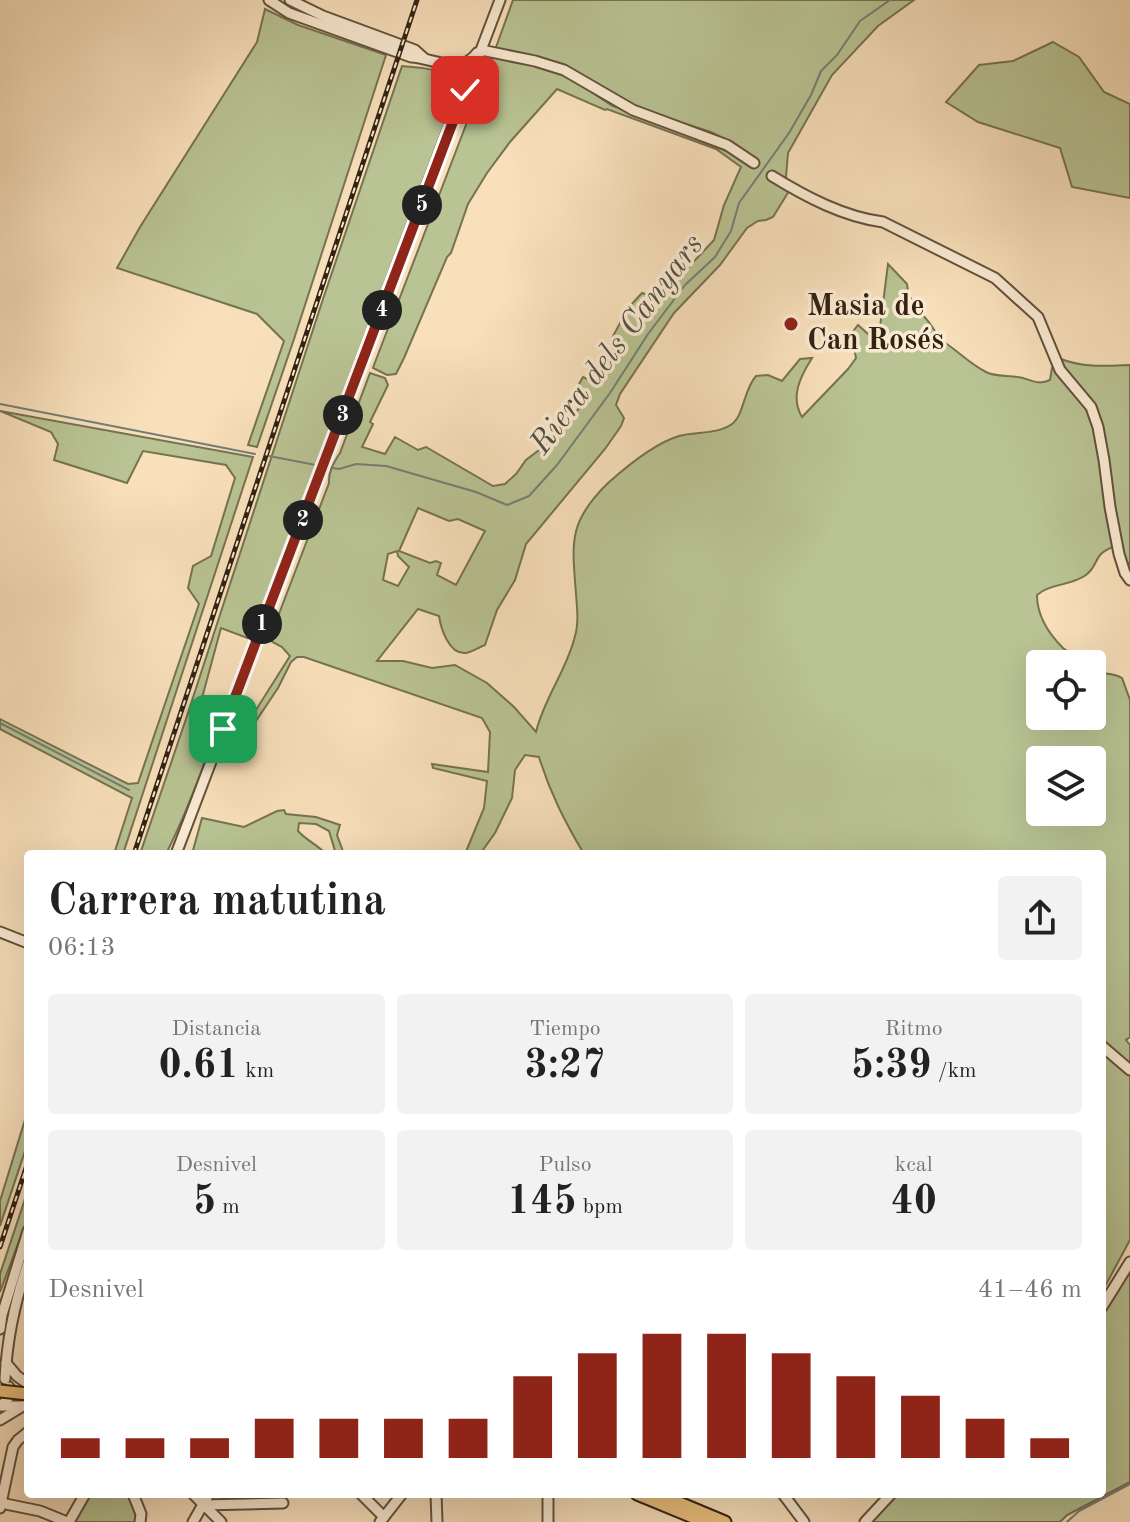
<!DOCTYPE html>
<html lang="es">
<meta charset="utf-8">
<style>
body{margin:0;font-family:"Old Standard TT",serif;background:#f2f2f2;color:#222;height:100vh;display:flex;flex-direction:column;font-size:30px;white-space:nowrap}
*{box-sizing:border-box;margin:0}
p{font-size:26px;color:#767676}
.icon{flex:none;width:44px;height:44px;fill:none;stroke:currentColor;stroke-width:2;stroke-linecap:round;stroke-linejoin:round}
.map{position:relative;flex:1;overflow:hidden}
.drawer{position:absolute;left:24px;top:850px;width:1082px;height:648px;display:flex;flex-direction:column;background:#fff;border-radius:8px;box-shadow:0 8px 32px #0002}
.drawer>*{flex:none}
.controls{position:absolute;left:1026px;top:650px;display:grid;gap:16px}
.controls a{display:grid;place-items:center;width:80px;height:80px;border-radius:8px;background:#fff;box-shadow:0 8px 32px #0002;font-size:40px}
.pin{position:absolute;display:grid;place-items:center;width:68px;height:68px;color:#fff;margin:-34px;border-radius:16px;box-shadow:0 4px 12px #0006}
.km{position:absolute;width:40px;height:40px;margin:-20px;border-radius:50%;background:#222;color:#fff;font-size:22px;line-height:40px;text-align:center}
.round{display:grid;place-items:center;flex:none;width:84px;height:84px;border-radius:8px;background:#f2f2f2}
.headline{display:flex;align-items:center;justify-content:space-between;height:136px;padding:0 24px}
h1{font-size:44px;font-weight:600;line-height:60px}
.stats{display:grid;grid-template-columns:repeat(3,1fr);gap:12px;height:136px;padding:8px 24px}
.stats div{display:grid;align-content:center;border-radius:8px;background:#f2f2f2;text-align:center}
.stats b{font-size:40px;font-weight:600}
.stats small{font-size:22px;font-weight:400}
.stats p{font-size:22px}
.chart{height:224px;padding:16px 24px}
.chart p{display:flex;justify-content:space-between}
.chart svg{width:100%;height:144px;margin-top:8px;stroke:#8f2418;stroke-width:6}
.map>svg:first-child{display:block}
.green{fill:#b9c393;stroke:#767252;stroke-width:2;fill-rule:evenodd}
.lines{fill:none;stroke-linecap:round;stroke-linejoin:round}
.stream{stroke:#747e76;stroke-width:2}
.minor-casing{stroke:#64523c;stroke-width:13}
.major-casing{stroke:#322212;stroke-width:15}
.minor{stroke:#faebd3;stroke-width:9}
.major{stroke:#ecc07e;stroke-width:11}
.rail-casing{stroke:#322212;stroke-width:5}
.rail{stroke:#faebd3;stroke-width:2;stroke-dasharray:6;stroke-linecap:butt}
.major-bridge-casing{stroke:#322212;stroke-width:15;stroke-linecap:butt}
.major-bridge{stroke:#ecc07e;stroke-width:11}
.route-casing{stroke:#fff;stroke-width:16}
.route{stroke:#8f2418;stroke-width:10}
.poi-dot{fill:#8f2418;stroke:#faebd3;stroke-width:3}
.labels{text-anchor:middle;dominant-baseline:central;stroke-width:7;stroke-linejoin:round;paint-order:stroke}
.poi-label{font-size:30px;font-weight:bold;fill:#322212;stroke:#faebd3;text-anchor:start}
.water-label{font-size:32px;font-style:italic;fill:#535044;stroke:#faebd3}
</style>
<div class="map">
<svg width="1130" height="1522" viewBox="0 0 1130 1522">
<rect width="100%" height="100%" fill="#f8e0bb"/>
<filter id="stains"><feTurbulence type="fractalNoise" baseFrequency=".0025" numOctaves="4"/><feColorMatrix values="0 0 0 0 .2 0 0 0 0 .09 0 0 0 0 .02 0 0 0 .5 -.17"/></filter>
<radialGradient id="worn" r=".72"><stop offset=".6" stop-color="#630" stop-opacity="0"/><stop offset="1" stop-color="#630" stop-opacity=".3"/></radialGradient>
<g class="green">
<path d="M513 0H914L878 26 832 75 788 153 786 177 789 191 773 217 766 220 758 221 747 228 720 265 674 313 620 394 616 405 624 418 621 426 605 449 526 544 515 580 497 610 485 645C479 647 471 653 465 653 449 654 441 629 439 616L418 609 377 661H403L432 668 455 665 487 683 514 707 536 732C544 698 567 670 575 636 579 623 577 608 576 594 572 542 568 522 608 483 626 467 655 443 679 436 695 431 717 435 732 424 744 415 744 389 756 376L768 375 782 381 800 359 812 358C800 377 790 397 802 417L848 369 856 358 851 334 858 325 878 343 888 264 907 284C909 310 930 315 938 338 955 348 968 363 986 372 996 377 1007 375 1018 377 1031 379 1037 386 1050 380L1052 368 1061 359C1084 368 1106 366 1130 365V565L1113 547C1092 555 1100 564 1086 575 1071 586 1051 583 1037 595 1037 615 1049 634 1063 648 1070 654 1077 658 1084 664H1040V716H1092V670C1102 675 1112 672 1122 678L1130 700V1037L1126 1040 1130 1045V1240L1102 1292V854H584C565 822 550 793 539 757L525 755 515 770 512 798 495 833 480 854H465L484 808 487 781 433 768 432 764 488 772 490 732 482 718 304 657H297L291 662 278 688 248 733 242 732 290 656 282 647 269 640 329 483C328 472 334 462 340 453L370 373 385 378 388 385 370 422 373 424 362 447 385 454 395 437 418 450 426 447 493 486 505 484 516 474 526 460 551 441 587 399 579 384 583 377 592 381 614 345 612 338 628 308 642 293 651 296 683 273 714 240 724 205 741 167 716 149 607 109 605 110 557 89 510 142 487 173 468 204 451 253 447 257 404 358 396 374 387 375 373 368 374 365 492 57 540 65 566 75 611 105 726 151 752 168 757 162 727 140 711 132 661 116 619 99 568 67 548 60 495 50ZM418 508 449 521 458 519 485 531 456 585 437 575 441 563 436 561 430 563 399 551ZM397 551 398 556 409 567 398 586 383 580 388 554ZM1040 760H1092V812H1040Z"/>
<polygon points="265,9 298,25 386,55 294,339 257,447 248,445 284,341 257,314 117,268 140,227 257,42"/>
<polygon points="1053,42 1079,57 1104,92 1130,104 1130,198 1072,187 1060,148 978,122 946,102 979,65 1013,61"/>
<path d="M402 66C426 69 454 66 454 98L250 639 221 628 196 720 218 725C203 769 187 812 166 854H140L186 719 323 299Z"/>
<polygon points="0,411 253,457 123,854 114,854 132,798 0,729 0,719 128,784 138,783 199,604 188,588 193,566 211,556 235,478 226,465 143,451 127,483 54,460 58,444 51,432"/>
<path d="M284 810 286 814 316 817 340 825 337 835 344 854H336L329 831 316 824 299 823 298 831C307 841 318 845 326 854H192L202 818 244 827 277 811Z"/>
<polygon points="28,1110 28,1142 0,1226 0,1201"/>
<polygon points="28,1190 28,1217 0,1292 0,1274"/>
<polygon points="1130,1264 1130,1482 1067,1515 1060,1522 872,1522 898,1494 1102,1494 1102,1316"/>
<polygon points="91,1494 129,1494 136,1509 136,1522 74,1522"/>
</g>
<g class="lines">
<g class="stream">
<polyline points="0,404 255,454"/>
<polyline points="269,456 321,466"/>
<polyline points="327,467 339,469 356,464 386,466 476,492 507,505 529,496 557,465 610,393 648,334 685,285 715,257 731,231 739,203 789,133 811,95 821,71 837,55 860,21 890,0"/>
<polyline points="0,723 129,790"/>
<polyline points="1067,1522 1079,1511 1130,1484"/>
</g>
<defs>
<g id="minor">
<path d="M269 0 289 13 411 57C434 58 460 76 477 53"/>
<polyline points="290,0 323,16 415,50 424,58"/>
<polyline points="481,50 535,61 564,70 633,110 727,145 754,163"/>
<path d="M448 66C455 74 461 81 462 94"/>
<path d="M772 176C806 197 844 217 883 222L995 278 1038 317 1060 370 1091 407 1098 427 1104 460 1110 507 1119 554 1125 573 1130 580"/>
<polyline points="176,854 500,0"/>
<polyline points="0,932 28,943"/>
<polyline points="1102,1046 1130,1070"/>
<polyline points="1102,1307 1130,1262"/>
<polyline points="0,1329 2,1315 28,1231"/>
<polyline points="6,1363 17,1376 28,1384"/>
<path d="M5 1379C7 1338 15 1301 28 1263"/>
<polyline points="2,1405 9,1397 9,1387"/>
<polyline points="0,1406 28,1406"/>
<polyline points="0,1420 23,1406"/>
<polyline points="133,1494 141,1514 140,1522"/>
<polyline points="193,1494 221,1522"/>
<polyline points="361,1494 384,1517"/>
<polyline points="436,1494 437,1522"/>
<polyline points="548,1494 548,1522"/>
<polyline points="783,1494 804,1522"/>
<polyline points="1,1503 40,1511 67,1522"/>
<polyline points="203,1505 283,1503"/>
<polyline points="0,1508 13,1447 18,1440 28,1432"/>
<polyline points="69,1522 85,1494"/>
<polyline points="193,1522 209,1494"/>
<polyline points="380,1522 402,1494"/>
<polyline points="865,1522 891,1494"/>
</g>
<g id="major">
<polyline points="637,1494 705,1522"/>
<polyline points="658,1494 725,1522"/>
</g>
</defs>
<use href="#minor" class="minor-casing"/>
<use href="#major" class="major-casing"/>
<use href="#minor" class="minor"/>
<use href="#major" class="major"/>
<defs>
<g id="rail">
<polyline points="134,854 417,0"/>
<polyline points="0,1247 28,1162"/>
</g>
</defs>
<use href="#rail" class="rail-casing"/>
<use href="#rail" class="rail"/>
<defs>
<polyline id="major-bridge" points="0,1391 28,1394"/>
</defs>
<use href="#major-bridge" class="major-bridge-casing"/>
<use href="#major-bridge" class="major-bridge"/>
</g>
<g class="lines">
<defs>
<polyline id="route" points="223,729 465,90"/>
</defs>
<use href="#route" class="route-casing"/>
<use href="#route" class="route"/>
</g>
<circle class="poi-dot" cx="791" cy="324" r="8"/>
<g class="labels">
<g class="poi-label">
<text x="807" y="307">Masia de<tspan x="807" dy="34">Can Rosés</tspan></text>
</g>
<g class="water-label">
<text transform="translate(618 345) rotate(-53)">Riera dels Canyars</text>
</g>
</g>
<rect width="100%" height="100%" filter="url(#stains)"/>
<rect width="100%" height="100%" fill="url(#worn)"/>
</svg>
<div class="controls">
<a><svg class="icon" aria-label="locate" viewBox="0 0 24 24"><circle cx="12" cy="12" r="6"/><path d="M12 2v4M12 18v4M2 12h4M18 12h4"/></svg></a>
<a><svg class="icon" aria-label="layers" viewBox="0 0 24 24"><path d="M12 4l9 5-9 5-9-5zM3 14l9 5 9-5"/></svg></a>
</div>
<div class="pin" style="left:223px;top:729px;background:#1e9e55"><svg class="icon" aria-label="arrive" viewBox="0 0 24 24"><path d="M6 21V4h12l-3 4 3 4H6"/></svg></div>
<div class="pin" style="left:465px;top:90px;background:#d93025"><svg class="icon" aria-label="check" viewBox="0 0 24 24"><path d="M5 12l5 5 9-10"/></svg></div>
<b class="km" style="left:262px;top:624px">1</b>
<b class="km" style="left:303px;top:520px">2</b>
<b class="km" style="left:343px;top:415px">3</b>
<b class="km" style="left:382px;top:310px">4</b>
<b class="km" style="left:422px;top:205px">5</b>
<section class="drawer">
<div class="headline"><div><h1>Carrera matutina</h1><p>06:13</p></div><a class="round"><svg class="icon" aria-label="share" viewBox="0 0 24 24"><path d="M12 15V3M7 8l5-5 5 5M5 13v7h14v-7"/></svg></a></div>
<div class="stats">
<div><p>Distancia</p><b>0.61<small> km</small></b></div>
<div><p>Tiempo</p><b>3:27</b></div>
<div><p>Ritmo</p><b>5:39<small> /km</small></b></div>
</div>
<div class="stats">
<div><p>Desnivel</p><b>5<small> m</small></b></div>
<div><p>Pulso</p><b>145<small> bpm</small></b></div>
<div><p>kcal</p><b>40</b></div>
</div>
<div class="chart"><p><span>Desnivel</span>41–46 m</p>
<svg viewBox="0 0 160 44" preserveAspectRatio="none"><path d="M5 44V38M15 44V38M25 44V38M35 44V32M45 44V32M55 44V32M65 44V32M75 44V19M85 44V12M95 44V6M105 44V6M115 44V12M125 44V19M135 44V25M145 44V32M155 44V38"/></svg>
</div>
</section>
</div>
